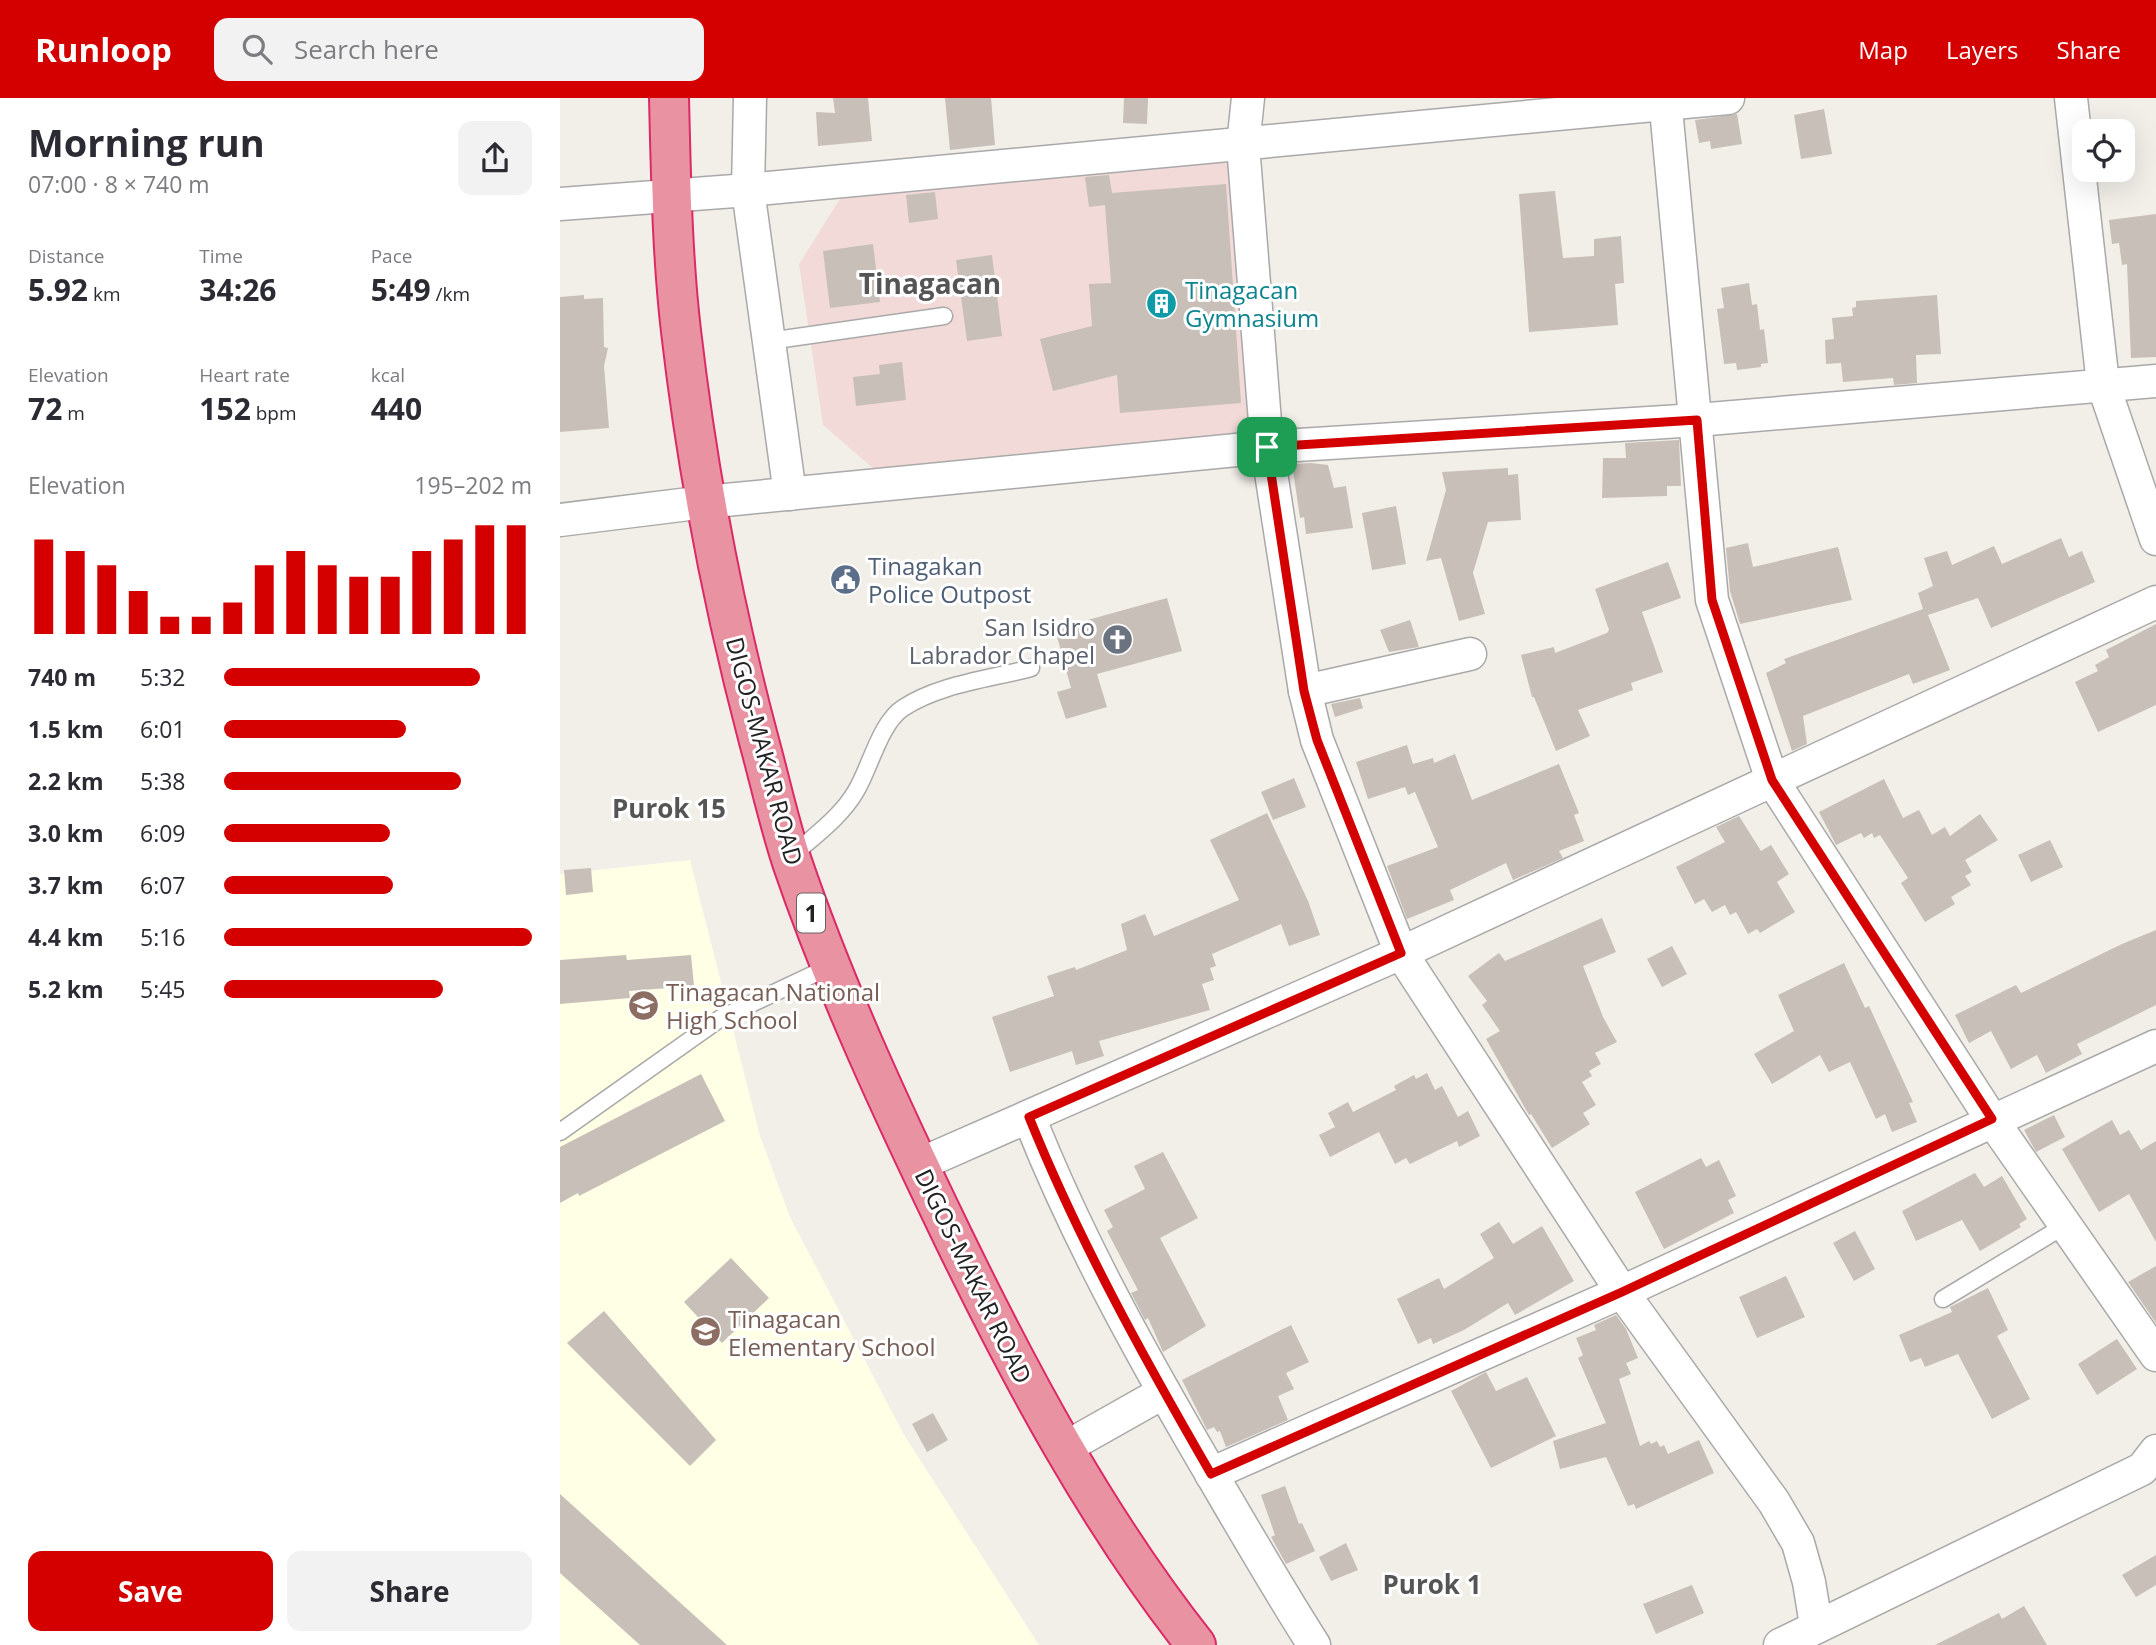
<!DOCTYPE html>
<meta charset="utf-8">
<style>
body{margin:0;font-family:"Open Sans",sans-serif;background:#f2f2f3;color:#2b2b33;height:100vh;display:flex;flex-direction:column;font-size:26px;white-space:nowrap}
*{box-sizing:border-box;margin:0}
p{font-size:23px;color:#7c7c81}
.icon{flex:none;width:38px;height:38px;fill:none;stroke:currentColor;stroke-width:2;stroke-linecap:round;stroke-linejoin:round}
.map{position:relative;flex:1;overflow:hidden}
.side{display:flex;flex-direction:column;background:#fff;width:560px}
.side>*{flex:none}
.buttons{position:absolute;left:1512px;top:21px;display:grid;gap:14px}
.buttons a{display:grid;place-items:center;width:63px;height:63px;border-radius:14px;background:#fff;box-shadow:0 7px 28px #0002;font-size:35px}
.pin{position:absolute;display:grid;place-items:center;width:60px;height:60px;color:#fff;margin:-30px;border-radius:14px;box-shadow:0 4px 10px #0006}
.round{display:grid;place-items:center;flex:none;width:74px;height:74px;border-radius:14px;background:#f2f2f3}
.head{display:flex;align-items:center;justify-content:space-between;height:119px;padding:0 28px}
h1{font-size:38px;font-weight:700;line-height:52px}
.figures{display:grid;grid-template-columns:repeat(3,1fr);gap:10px;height:119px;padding:7px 28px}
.figures div{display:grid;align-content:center}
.figures b{font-size:30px;font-weight:700}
.figures small{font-size:19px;font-weight:400}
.figures p{font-size:19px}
.chart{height:196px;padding:14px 28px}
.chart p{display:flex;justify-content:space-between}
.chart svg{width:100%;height:126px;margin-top:7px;stroke:#d40000;stroke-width:6}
.primary-button{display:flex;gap:14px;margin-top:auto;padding:14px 28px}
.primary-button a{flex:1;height:80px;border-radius:14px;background:#d40000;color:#fff;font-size:28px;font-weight:700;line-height:80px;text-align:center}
.primary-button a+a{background:#f2f2f3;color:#2b2b33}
ul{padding:0 28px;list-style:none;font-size:23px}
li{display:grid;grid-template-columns:112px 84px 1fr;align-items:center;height:52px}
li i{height:18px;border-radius:9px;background:#d40000}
header{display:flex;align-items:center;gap:42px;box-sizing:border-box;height:98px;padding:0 35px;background:#d40000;color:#fff}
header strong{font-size:33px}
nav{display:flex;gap:38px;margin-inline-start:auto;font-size:24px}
.search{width:490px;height:63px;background:#f2f2f3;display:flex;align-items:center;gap:18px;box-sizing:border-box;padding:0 24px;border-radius:14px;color:#7c7c81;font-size:26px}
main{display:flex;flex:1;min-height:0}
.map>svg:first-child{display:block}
.commercial{fill:#f2dad9}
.education{fill:#ffffe5}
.building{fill:#c7bfb8}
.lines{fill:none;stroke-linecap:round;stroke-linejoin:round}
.lane-casing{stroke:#a9a9a9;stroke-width:19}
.street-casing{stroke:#a9a9a9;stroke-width:35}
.highway-casing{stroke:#dc2a67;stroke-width:42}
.lane{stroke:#fff;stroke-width:16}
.street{stroke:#fff;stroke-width:32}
.highway{stroke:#e892a2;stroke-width:38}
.route-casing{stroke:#fff;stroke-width:14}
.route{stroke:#d40000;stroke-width:9}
.labels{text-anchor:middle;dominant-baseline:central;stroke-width:6;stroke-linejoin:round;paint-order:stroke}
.shield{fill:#fff;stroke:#646464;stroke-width:2}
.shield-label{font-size:23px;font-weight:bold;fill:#222}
.culture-label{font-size:24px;fill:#0d838f;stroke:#fff;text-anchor:start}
.service-label{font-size:24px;fill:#4e5e75;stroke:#fff;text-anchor:start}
.worship-label{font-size:24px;fill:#5b616d;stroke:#fff;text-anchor:end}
.street-label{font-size:24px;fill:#222;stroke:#fff}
.education-label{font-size:24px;fill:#785e54;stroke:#fff;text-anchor:start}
.neighbourhood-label{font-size:26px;font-weight:bold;fill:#555;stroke:#fff}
.quarter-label{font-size:28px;font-weight:bold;fill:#555;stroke:#fff}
</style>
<header>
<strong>Runloop</strong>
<div class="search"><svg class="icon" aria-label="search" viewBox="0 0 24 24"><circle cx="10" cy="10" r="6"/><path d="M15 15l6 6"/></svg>Search here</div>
<nav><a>Map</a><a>Layers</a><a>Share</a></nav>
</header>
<main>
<section class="side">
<div class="head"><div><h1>Morning run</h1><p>07:00 · 8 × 740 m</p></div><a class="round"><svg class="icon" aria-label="share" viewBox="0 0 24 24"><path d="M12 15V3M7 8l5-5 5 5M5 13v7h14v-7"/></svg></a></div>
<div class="figures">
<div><p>Distance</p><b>5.92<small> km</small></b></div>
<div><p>Time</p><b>34:26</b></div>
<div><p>Pace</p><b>5:49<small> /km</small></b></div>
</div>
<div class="figures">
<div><p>Elevation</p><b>72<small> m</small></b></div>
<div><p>Heart rate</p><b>152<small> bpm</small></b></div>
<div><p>kcal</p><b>440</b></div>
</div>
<div class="chart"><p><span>Elevation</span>195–202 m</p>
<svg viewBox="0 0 160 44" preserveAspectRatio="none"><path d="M5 44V11M15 44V15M25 44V20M35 44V29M45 44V38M55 44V38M65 44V33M75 44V20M85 44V15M95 44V20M105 44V24M115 44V24M125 44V15M135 44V11M145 44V6M155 44V6"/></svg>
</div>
<ul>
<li><b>740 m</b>5:32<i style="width:83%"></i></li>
<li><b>1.5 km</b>6:01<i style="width:59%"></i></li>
<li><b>2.2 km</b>5:38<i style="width:77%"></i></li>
<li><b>3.0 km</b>6:09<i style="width:54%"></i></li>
<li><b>3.7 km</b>6:07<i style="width:55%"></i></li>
<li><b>4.4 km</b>5:16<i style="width:100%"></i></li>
<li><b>5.2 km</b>5:45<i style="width:71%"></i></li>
</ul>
<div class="primary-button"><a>Save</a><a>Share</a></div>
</section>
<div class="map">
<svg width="1596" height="1547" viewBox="0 0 1596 1547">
<rect width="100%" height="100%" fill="#f2efe9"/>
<polygon class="commercial" points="669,62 700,336 315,372 263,327 239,166 283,96"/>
<polygon class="education" points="130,762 200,1038 230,1119 344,1337 479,1547 0,1547 0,776"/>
<g class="building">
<polygon points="273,0 308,0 312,43 258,48 256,14 275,15"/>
<polygon points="385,0 431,0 435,47 390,52"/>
<polygon points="564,0 588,0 587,26 563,25"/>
<polygon points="1264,11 1272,56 1241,61 1234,17"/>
<polygon points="1177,16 1182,46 1151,51 1150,43 1139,45 1135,22"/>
<polygon points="549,77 552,95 666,86 681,305 560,315 557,277 493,293 480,241 532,228 529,186 551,185 545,107 529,109 525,79"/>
<polygon points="995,93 1003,160 1034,158 1034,141 1061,138 1064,185 1055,186 1058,227 969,234 959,96"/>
<polygon points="375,94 378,121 349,125 346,97"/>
<polygon points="1596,116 1596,259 1571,260 1567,166 1562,167 1559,145 1552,146 1549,122"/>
<polygon points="313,146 320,204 270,210 263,153"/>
<polygon points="432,157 442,238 407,243 396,162"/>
<polygon points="1189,185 1192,207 1197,206 1200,232 1204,231 1208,265 1201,266 1201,269 1177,272 1176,265 1164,266 1157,211 1164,210 1161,190"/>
<polygon points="24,197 24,201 43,200 44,249 48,250 44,268 49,330 0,334 0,199"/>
<polygon points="1377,197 1381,256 1356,257 1357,285 1334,287 1333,280 1283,284 1281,265 1266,266 1265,242 1274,241 1272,220 1293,218 1292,210 1296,209 1296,203"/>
<polygon points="342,264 346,302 296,308 293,279 320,276 319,267"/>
<polygon points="1119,342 1121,388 1107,388 1107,398 1042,400 1043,360 1066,360 1065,345"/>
<polygon points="751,365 768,367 774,390 786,388 793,430 746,436 744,419 740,420 732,366"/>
<polygon points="948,370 948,377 958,376 961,422 928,424 913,475 925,516 899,523 881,460 866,463 886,392 882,374"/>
<polygon points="836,408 846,466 812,472 802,415"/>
<polygon points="1501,440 1509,459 1522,453 1535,484 1431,530 1418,500 1368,517 1390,572 1353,586 1349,576 1243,618 1247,646 1232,653 1206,575 1226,565 1224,561 1363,511 1358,495 1373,488 1364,460 1387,453 1392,467 1434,448 1442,466"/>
<polygon points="1188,445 1193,469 1278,449 1292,502 1180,526 1170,493 1166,450"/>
<polygon points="1108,464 1121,500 1082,514 1103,574 1071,585 1073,592 1018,612 1030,638 996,653 974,599 972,599 961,557 994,549 995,555 1047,535 1049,532 1035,491"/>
<polygon points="607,500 622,553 537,576 547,609 506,621 497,594 511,590 495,531"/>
<polygon points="850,522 859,549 829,554 820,532"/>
<polygon points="1596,526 1596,607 1538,634 1515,584 1538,573 1535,567 1549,559 1546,552"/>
<polygon points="800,600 803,610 775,619 771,606"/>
<polygon points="847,647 853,666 873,660 874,665 895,656 912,702 999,666 1019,715 1014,717 1024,743 999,753 1003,760 953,782 946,765 890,792 894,802 847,821 827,768 878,749 855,694 848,697 845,689 808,701 796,664"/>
<polygon points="734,680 746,709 713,722 701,694"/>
<polygon points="1324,681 1343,720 1359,712 1372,737 1385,729 1390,738 1420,716 1438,742 1405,762 1412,774 1405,778 1411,787 1391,799 1395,806 1365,824 1341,785 1348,780 1320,737 1314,740 1312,735 1304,740 1301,735 1276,747 1259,714"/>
<polygon points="707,715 748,803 760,837 729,848 721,826 652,856 656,868 650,870 654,882 642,886 650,912 539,943 544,958 516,967 512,953 450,974 432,919 494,898 487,878 515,869 516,872 567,852 561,826 585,816 594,838 679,802 650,742"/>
<polygon points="1179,718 1201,753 1211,747 1229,776 1217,784 1235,814 1200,835 1197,831 1188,836 1176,814 1170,817 1165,807 1152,814 1144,801 1135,806 1116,769 1165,744 1156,729"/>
<polygon points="1490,742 1503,769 1471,784 1458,757"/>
<polygon points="31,770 33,794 6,797 4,772"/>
<polygon points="1042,820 1056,854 1023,868 1043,919 1057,944 1035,955 1041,966 1029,973 1032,978 1022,984 1036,1007 1023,1015 1030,1026 992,1050 971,1016 969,1017 926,941 940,933 922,907 927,903 908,878 939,855 945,863"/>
<polygon points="1596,832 1596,907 1517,946 1522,956 1486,975 1477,957 1451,971 1431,933 1409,945 1395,917 1456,887 1461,895 1562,846"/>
<polygon points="1112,848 1127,876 1102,889 1087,861"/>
<polygon points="66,857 67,862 131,857 134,888 69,893 70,900 0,906 0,862"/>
<polygon points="1284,865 1305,910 1309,908 1353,1004 1349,1005 1357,1024 1332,1034 1325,1016 1316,1021 1290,964 1269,974 1260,957 1212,986 1194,956 1234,933 1218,897"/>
<polygon points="867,975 875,992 882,988 898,1019 908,1013 920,1038 899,1049 897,1043 850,1066 846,1060 835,1066 819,1034 770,1059 759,1037 775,1029 768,1015 788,1004 793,1014 836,992 834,988 854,977 856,981"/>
<polygon points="141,976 165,1023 19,1098 18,1095 0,1105 0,1049"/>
<polygon points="1494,1017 1505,1039 1476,1054 1464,1032"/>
<polygon points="1552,1022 1560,1037 1569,1032 1581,1052 1596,1043 1596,1144 1569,1096 1539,1114 1502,1051"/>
<polygon points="603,1054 638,1120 600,1140 646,1228 603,1254 588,1220 585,1222 571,1195 578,1192 547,1133 553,1129 544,1112 585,1091 574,1068"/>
<polygon points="1141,1060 1146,1069 1159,1062 1176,1098 1168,1102 1174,1115 1104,1151 1075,1094"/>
<polygon points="1415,1075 1424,1089 1442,1078 1467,1121 1459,1126 1461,1129 1420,1153 1402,1122 1356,1143 1342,1113"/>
<polygon points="939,1124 953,1146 982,1128 1014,1183 955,1217 948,1205 904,1232 873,1246 871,1240 858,1246 837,1201 879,1180 884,1191 934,1160 920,1136"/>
<polygon points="1295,1133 1315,1171 1294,1183 1273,1145"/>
<polygon points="171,1160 209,1200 162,1245 124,1204"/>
<polygon points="1596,1168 1596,1225 1568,1184"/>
<polygon points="1226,1178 1245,1219 1197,1240 1179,1199"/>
<polygon points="1428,1190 1448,1232 1437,1238 1470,1301 1432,1321 1398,1256 1365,1269 1361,1260 1350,1264 1339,1237 1392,1214 1390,1209"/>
<polygon points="44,1213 156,1342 130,1368 7,1245"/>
<polygon points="1056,1217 1066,1231 1078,1260 1066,1265 1071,1276 1059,1281 1080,1348 1089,1343 1091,1346 1097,1343 1100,1349 1104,1347 1108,1356 1139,1342 1154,1375 1076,1411 1074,1406 1068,1408 1046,1359 1000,1371 993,1343 1046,1325 1018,1260 1023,1257 1016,1240 1036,1232 1034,1227"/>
<polygon points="731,1227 749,1264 726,1275 734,1291 718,1298 728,1322 666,1349 660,1333 657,1334 654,1329 647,1332 622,1282"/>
<polygon points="1557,1241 1577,1271 1537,1297 1518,1266"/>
<polygon points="926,1274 936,1293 967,1279 996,1338 931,1370 891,1293"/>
<polygon points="373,1315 388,1342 367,1354 352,1326"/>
<polygon points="725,1388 739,1426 742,1425 755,1453 726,1466 711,1439 715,1437 701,1397"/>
<polygon points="0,1396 167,1547 80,1547 0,1475"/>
<polygon points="786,1445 798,1472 771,1483 759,1459"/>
<polygon points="1596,1457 1596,1487 1576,1499 1562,1477"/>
<polygon points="1132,1487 1144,1515 1096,1536 1083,1506"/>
<polygon points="1464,1508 1487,1547 1375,1547 1439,1515 1442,1521"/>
</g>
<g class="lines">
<defs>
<g id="lane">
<polyline points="209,243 384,218"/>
<path d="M232 758C254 738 281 719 296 693 310 670 320 625 343 610 379 586 430 581 471 570"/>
<polyline points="0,1034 161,920 271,868"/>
<polyline points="1383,1201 1504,1128"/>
</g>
<g id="street">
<polyline points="190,0 188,92 230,396"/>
<polyline points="688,0 683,47 707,349 745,593 757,642 841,855 1062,1194 1214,1404 1238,1445 1249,1484 1256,1527"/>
<polyline points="1105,0 1152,502 1212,682 1432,1022 1596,1257"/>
<polyline points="1511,0 1543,286 1596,441"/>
<polyline points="0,106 188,92 1168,0"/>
<polyline points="0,422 145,404 707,349 1137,322 1596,283"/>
<polyline points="745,593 910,556"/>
<path d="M469 1019C516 1138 578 1250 642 1360 679 1423 715 1486 754 1547"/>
<polyline points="358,1067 841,855 1596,504"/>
<polyline points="503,1351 604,1294"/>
<polyline points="651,1376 1062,1194 1596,948"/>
<polyline points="1220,1547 1582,1371 1596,1353"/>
</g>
<path id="highway" d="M109 0C111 78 112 156 121 233 137 371 163 508 199 643 210 683 219 725 232 764 276 893 334 1017 393 1139 462 1281 538 1423 636 1547"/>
</defs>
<use href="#lane" class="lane-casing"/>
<use href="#street" class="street-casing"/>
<use href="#highway" class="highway-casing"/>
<use href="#lane" class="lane"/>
<use href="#street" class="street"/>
<use href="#highway" class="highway"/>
</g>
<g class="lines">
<defs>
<path id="route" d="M1137 322 1152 502 1212 682 1432 1021 1062 1194 651 1376C584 1260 519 1143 469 1019L841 855 757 642 744 593 707 349Z"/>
</defs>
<use href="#route" class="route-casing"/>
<use href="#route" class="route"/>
</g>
<defs>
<symbol id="building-disc" viewBox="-11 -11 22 22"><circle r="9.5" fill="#0f9aa8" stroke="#fff"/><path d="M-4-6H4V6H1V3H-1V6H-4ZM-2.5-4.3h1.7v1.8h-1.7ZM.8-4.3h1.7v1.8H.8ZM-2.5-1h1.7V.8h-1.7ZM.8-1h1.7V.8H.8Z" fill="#fff"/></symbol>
<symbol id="civic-disc" viewBox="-11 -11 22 22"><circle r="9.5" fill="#5c6f8a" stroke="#fff"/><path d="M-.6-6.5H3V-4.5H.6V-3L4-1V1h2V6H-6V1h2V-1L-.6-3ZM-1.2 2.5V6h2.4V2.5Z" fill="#fff"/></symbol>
<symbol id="church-disc" viewBox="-11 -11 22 22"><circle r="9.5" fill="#6b7280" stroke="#fff"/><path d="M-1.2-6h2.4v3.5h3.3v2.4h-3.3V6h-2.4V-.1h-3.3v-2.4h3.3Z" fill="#fff"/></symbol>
<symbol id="school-disc" viewBox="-11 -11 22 22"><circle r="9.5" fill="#8d6e63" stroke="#fff"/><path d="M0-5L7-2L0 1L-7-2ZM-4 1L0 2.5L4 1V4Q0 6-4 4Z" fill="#fff"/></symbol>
</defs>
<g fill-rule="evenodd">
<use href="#building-disc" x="584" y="188" width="35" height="35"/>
<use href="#civic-disc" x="268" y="464" width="35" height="35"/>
<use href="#church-disc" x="540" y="524" width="35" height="35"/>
<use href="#school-disc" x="66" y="890" width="35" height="35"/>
<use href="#school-disc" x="128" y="1216" width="35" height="35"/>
</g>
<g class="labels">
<rect class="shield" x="237" y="795.5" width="28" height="39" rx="5"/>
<g class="shield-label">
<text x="251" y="815">1</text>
</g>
<g class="culture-label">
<text x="625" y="191">Tinagacan<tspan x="625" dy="28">Gymnasium</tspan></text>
</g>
<g class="service-label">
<text x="308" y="467">Tinagakan<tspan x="308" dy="28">Police Outpost</tspan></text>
</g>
<g class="worship-label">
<text x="535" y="528">San Isidro<tspan x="535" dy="28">Labrador Chapel</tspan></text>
</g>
<g class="street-label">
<text transform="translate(205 653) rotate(75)">DIGOS-MAKAR ROAD</text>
<text transform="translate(414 1178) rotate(64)">DIGOS-MAKAR ROAD</text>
</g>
<g class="education-label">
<text x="106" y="893">Tinagacan National<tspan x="106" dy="28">High School</tspan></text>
<text x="168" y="1220">Tinagacan<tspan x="168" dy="28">Elementary School</tspan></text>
</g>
<g class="neighbourhood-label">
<text x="109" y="710">Purok 15</text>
<text x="872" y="1486">Purok 1</text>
</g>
<g class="quarter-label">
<text x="370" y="185">Tinagacan</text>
</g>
</g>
</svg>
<div class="buttons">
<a><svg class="icon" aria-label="locate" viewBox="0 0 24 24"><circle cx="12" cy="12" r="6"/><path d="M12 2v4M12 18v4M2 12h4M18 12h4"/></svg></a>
</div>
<div class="pin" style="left:707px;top:349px;background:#1e9e55"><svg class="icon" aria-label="arrive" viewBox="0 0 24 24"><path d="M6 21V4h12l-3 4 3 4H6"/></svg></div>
</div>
</main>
